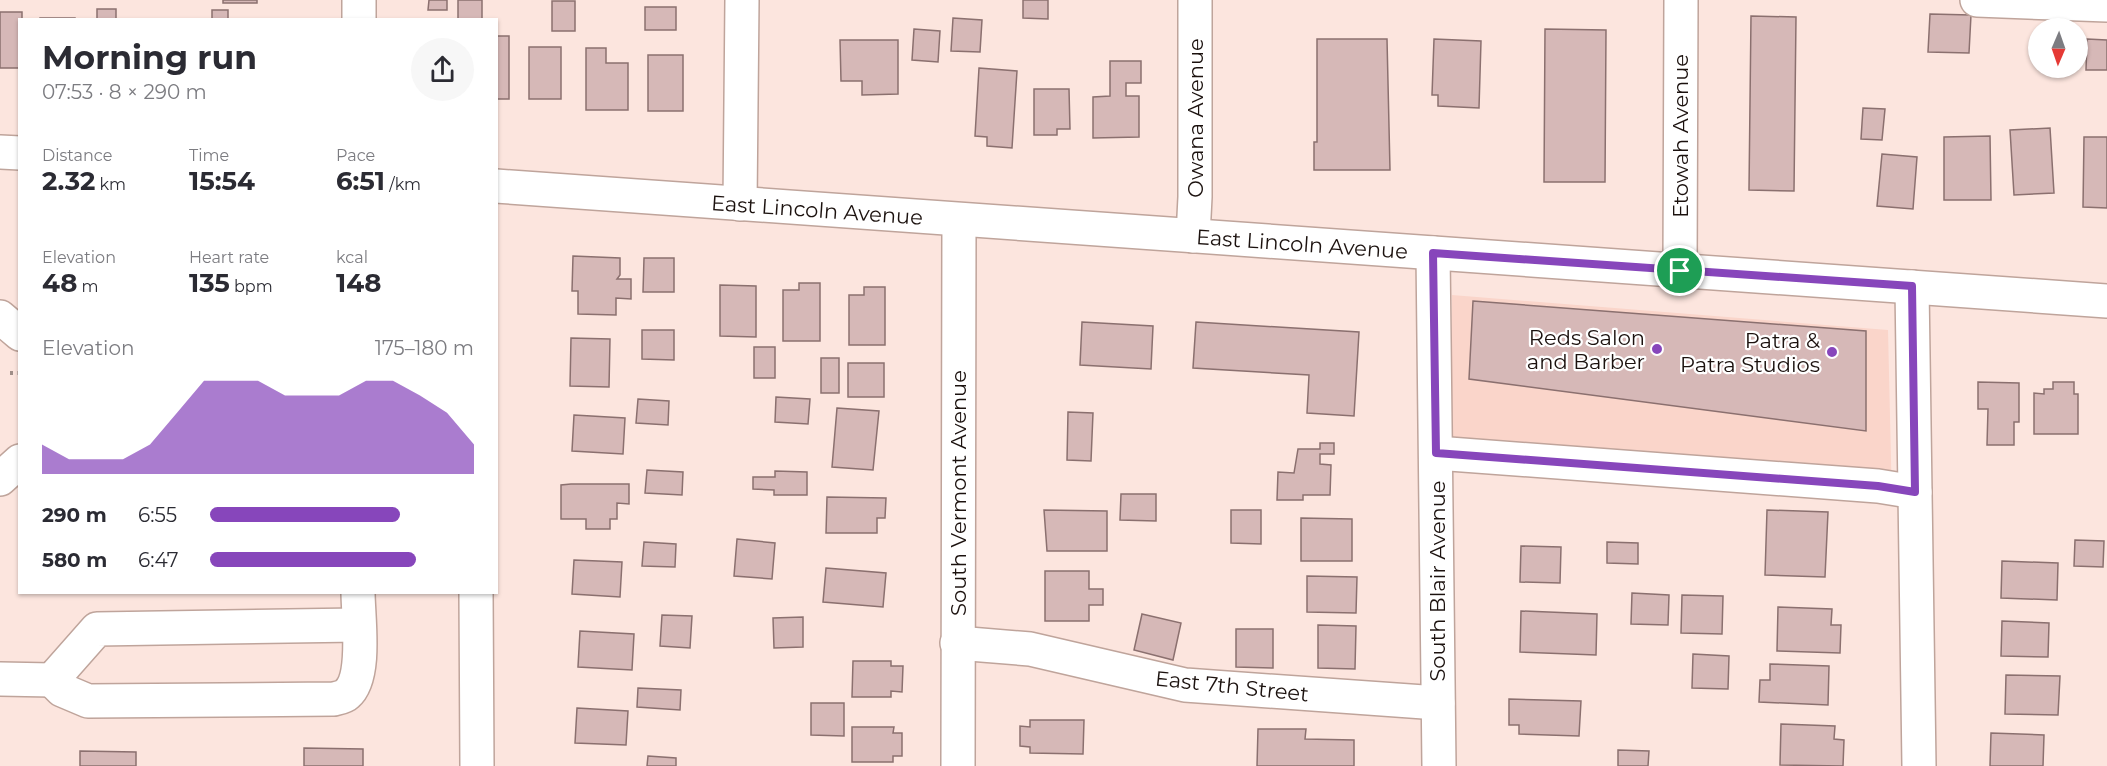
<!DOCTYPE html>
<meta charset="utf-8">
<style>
body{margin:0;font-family:Montserrat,sans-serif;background:#f7f7f7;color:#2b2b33;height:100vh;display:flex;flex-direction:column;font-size:22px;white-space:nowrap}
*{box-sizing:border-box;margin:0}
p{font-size:20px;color:#7c7c81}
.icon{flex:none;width:33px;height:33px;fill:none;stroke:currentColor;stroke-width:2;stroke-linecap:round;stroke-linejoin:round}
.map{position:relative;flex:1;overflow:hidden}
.panel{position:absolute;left:18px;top:18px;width:480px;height:576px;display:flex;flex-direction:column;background:#fff;border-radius:0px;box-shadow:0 2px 4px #0004}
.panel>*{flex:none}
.needle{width:39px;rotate:182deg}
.tools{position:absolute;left:2028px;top:18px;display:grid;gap:12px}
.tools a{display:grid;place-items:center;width:60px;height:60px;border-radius:50%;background:#fff;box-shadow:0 2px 4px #0004;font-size:30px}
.pin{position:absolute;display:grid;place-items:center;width:51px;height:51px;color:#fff;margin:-26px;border:3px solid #fff;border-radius:50%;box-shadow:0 2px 6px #0007}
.round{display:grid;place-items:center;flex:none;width:63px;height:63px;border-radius:32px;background:#f7f7f7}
.headline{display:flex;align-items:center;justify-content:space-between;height:102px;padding:0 24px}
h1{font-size:33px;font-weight:700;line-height:45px}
.figures{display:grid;grid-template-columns:repeat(3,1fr);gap:9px;height:102px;padding:6px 24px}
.figures div{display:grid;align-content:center}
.figures b{font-size:26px;font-weight:700}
.figures small{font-size:16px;font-weight:400}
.figures p{font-size:16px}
.chart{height:168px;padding:12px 24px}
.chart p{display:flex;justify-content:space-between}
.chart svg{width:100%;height:108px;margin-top:6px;fill:#8746bb;opacity:.7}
ul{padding:0 24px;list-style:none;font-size:20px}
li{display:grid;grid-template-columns:96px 72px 1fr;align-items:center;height:45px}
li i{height:15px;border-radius:8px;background:#8746bb}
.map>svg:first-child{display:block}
.built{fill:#fad5ca}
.building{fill:#d6b8b7;stroke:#8b706f;stroke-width:1.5}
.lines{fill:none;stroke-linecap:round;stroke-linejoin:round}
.minor-casing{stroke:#bfa49b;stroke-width:36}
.path{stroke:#9f8e88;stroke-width:4;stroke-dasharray:3 4.5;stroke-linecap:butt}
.minor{stroke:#fff;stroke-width:33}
.route-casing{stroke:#fff;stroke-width:12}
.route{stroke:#8746bb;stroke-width:8}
.poi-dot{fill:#8746bb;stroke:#fff;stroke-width:2}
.labels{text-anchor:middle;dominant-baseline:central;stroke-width:4.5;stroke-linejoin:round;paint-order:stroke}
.street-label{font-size:21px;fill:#1b110e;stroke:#fff}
.poi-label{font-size:21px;fill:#1b110e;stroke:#fff;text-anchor:end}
</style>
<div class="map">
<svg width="2107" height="766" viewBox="0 0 2107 766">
<rect width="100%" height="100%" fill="#fce5de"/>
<polygon class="built" points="1452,295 1888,330 1892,503 1452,471"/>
<g class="building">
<rect x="223" y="0" width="34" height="3"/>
<polygon points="429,0 447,0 447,10 428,10"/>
<rect x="458" y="0" width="24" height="20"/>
<polygon points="1023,0 1048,0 1048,19 1023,18"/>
<rect x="552" y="1" width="23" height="30"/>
<rect x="645" y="7" width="31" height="23"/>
<rect x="97" y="9" width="19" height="11"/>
<rect x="212" y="10" width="16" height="10"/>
<polygon points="0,12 22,12 22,20 20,20 20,68 0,68"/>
<polygon points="1930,14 1971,15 1969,53 1928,52"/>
<polygon points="1751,16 1796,17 1794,191 1749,190"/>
<rect x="40" y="18" width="35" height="2"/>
<polygon points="953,18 982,20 980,52 951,51"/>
<polygon points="914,29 940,31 938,62 912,60"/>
<polygon points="1545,29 1606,30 1605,182 1544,182"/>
<rect x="496" y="36" width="13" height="63"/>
<polygon points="1317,39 1387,39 1390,170 1314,170 1314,142 1317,142"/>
<polygon points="1434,39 1481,41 1479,108 1438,106 1438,95 1432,95"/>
<polygon points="2087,39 2107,40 2107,70 2086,70"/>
<polygon points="840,40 898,40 898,94 862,95 862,81 841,81"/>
<rect x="529" y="47" width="32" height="52"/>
<polygon points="586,48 606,48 606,63 628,63 628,110 586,110"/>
<rect x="648" y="55" width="35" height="56"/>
<polygon points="1110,61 1141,61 1141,83 1126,83 1126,96 1139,96 1139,137 1093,138 1093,97 1110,96"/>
<polygon points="979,68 1017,71 1012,148 987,146 987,137 975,136"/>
<polygon points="1034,89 1069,89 1070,129 1057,129 1057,135 1034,135"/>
<polygon points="1863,108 1885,109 1882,140 1861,139"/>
<polygon points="2050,128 2054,193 2014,195 2010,130"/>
<polygon points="1990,136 1991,200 1944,200 1944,137"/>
<polygon points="2084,137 2107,137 2107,208 2083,207"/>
<polygon points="1882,154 1917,157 1913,209 1877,206"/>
<polygon points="573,256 620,258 620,275 617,279 631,279 631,299 616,298 616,315 578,314 578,291 572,291"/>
<polygon points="644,258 674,258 674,292 643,292"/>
<polygon points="799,283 820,283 820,341 783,341 783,290 799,290"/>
<polygon points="720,285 756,286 756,337 720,336"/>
<polygon points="864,287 885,287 885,345 849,345 849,295 864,295"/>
<polygon points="1473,301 1866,331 1866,431 1469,379"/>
<polygon points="1082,322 1153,326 1151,369 1080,365"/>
<polygon points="1196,322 1359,332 1354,416 1307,413 1309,375 1193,368"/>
<polygon points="642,330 674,330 674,360 642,359"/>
<polygon points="571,338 610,339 609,387 570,386"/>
<rect x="754" y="347" width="21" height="31"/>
<rect x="821" y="358" width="18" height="35"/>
<rect x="848" y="363" width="36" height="34"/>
<polygon points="1978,382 2019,383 2019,422 2014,422 2014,445 1987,445 1988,409 1978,409"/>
<polygon points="2053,382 2074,382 2074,394 2078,394 2078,434 2034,434 2034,393 2044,394 2044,389 2053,389"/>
<polygon points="776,397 810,399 808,424 775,422"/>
<polygon points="638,399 669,401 668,425 636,423"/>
<polygon points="837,408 879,411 873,470 832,467"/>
<polygon points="1068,412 1093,413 1091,461 1067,460"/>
<polygon points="574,415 625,418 623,454 572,451"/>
<polygon points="1320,443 1334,443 1334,454 1320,454 1320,464 1331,465 1330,495 1303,495 1303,500 1277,500 1278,472 1294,473 1298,449 1320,449"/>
<polygon points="647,470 683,472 682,495 645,493"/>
<polygon points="775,471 807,472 807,495 774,495 774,490 753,489 753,477 775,477"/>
<polygon points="571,484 629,484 629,504 617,503 617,519 610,519 610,529 586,529 586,519 561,519 561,485"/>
<polygon points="1121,494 1156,494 1156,521 1120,520"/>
<polygon points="827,497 886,498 885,518 877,518 877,533 826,533"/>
<polygon points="1044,510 1107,511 1107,551 1047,551"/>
<polygon points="1231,510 1261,510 1261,544 1231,543"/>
<polygon points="1767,510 1828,512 1825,577 1765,575"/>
<polygon points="1301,518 1352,519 1352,561 1301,561"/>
<polygon points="737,539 775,543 772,579 734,576"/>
<polygon points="2075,540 2104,541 2103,567 2074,566"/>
<polygon points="644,542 676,544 675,567 642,566"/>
<polygon points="1607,542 1638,543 1638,564 1607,563"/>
<polygon points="1521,546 1561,547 1560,583 1520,582"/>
<polygon points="574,560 622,562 620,597 572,594"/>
<polygon points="2002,561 2058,563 2057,600 2001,598"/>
<polygon points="826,568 886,573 883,607 823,602"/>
<polygon points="1045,571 1089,571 1089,589 1103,589 1103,605 1089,605 1089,621 1045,621"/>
<polygon points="1307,576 1357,577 1356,613 1307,612"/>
<polygon points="1632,593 1669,595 1668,625 1631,624"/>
<polygon points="1682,595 1723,596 1722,634 1681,633"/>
<polygon points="1778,607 1832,609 1831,625 1841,625 1840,653 1777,651"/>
<polygon points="1521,611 1597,614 1596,655 1520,652"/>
<polygon points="1142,614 1181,623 1173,660 1134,650"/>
<polygon points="662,615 692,616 690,648 660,646"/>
<polygon points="803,617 803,647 774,648 773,618"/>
<polygon points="2002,621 2049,623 2048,657 2001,656"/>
<polygon points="1318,625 1356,626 1355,669 1318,668"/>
<polygon points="1236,629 1273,629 1273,668 1236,667"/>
<polygon points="580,631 634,634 632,670 578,667"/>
<polygon points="1693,654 1729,656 1728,689 1692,688"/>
<polygon points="853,661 891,661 891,666 903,666 902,692 891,691 891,697 852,697"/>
<polygon points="1770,664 1829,666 1828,705 1759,702 1760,680 1770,680"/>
<polygon points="2006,675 2060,676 2058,715 2005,714"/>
<polygon points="638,688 681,690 680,710 637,707"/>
<polygon points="1509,699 1581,701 1579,736 1519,734 1519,725 1509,725"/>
<polygon points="811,703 844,703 844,736 811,735"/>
<polygon points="577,708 628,711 626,745 575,743"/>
<polygon points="1030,720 1084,720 1083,754 1030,753 1030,747 1020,746 1020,726 1030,727"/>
<polygon points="1781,724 1835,726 1834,739 1844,740 1843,766 1780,765"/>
<polygon points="852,727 894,727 893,733 902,733 902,756 893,756 893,762 852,762"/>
<polygon points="1258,729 1306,729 1305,739 1354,740 1354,766 1257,766"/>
<polygon points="1991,733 2044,735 2043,766 1990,766"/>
<polygon points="304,748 363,749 363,766 304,766"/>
<polygon points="1618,750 1649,751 1648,766 1618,766"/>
<polygon points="80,751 136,752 136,766 80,766"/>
<polygon points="648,756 676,758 676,766 647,766"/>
</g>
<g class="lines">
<defs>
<g id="minor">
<polyline points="1977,0 2107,5"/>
<polyline points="359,20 359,0"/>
<polyline points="0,152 20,153"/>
<polyline points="496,186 2107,301"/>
<polyline points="740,204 742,0"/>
<polyline points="1193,236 1195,197 1195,0"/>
<polyline points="1433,253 1439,766"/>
<polyline points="1680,271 1681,0"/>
<polyline points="1912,287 1919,766"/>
<polyline points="0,317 20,334"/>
<polyline points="1436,453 1878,486 1915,492"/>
<polyline points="0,479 20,461"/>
<polyline points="476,592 477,766"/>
<polyline points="957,643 1030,649 1185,685 1438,703"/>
<polyline points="0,679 52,680 97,629 358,625"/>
<path d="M52 680 62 690 88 701 334 699C338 698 344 697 347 694 367 677 358 617 358 592"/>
<polyline points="958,766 959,220"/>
</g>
</defs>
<use href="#minor" class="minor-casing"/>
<polyline class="path" points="10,373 20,373"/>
<use href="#minor" class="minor"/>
</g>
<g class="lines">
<defs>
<polygon id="route" points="1433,253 1912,286 1915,492 1878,486 1436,453"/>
</defs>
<use href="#route" class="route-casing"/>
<use href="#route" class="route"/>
</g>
<g class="poi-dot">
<circle cx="1657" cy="349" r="6"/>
<circle cx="1832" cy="352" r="6"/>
</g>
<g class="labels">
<g class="street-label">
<text transform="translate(1195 118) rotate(-90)">Owana Avenue</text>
<text transform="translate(1680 136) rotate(-90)">Etowah Avenue</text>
<text transform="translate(817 210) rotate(4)">East Lincoln Avenue</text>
<text transform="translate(1302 244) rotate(4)">East Lincoln Avenue</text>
<text transform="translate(958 493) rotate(-90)">South Vermont Avenue</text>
<text transform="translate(1437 581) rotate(-90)">South Blair Avenue</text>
<text transform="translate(1232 686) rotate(6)">East 7th Street</text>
</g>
<g class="poi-label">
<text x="1645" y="337">Reds Salon<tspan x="1645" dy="24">and Barber</tspan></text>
<text x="1820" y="340">Patra &amp;<tspan x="1820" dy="24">Patra Studios</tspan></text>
</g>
</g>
</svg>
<div class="tools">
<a><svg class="needle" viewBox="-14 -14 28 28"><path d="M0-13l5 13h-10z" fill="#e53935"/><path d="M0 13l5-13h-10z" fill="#7c7c81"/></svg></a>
</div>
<div class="pin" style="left:1680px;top:271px;background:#1e9e55"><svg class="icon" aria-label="arrive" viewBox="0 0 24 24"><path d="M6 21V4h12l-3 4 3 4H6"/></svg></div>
<section class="panel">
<div class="headline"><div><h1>Morning run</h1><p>07:53 · 8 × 290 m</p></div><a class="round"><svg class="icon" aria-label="share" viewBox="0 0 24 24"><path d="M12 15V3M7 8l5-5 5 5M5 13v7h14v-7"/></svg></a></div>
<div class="figures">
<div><p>Distance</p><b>2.32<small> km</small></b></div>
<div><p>Time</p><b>15:54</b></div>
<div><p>Pace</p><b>6:51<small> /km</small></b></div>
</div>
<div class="figures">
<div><p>Elevation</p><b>48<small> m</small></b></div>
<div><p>Heart rate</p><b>135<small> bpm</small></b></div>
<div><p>kcal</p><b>148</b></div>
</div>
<div class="chart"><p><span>Elevation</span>175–180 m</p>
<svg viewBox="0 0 160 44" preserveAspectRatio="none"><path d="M0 44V32L10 38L20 38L30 38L40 32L50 19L60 6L70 6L80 6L90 12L100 12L110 12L120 6L130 6L140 12L150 19L160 32V44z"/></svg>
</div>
<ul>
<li><b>290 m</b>6:55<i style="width:72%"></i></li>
<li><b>580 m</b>6:47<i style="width:78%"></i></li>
</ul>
</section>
</div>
